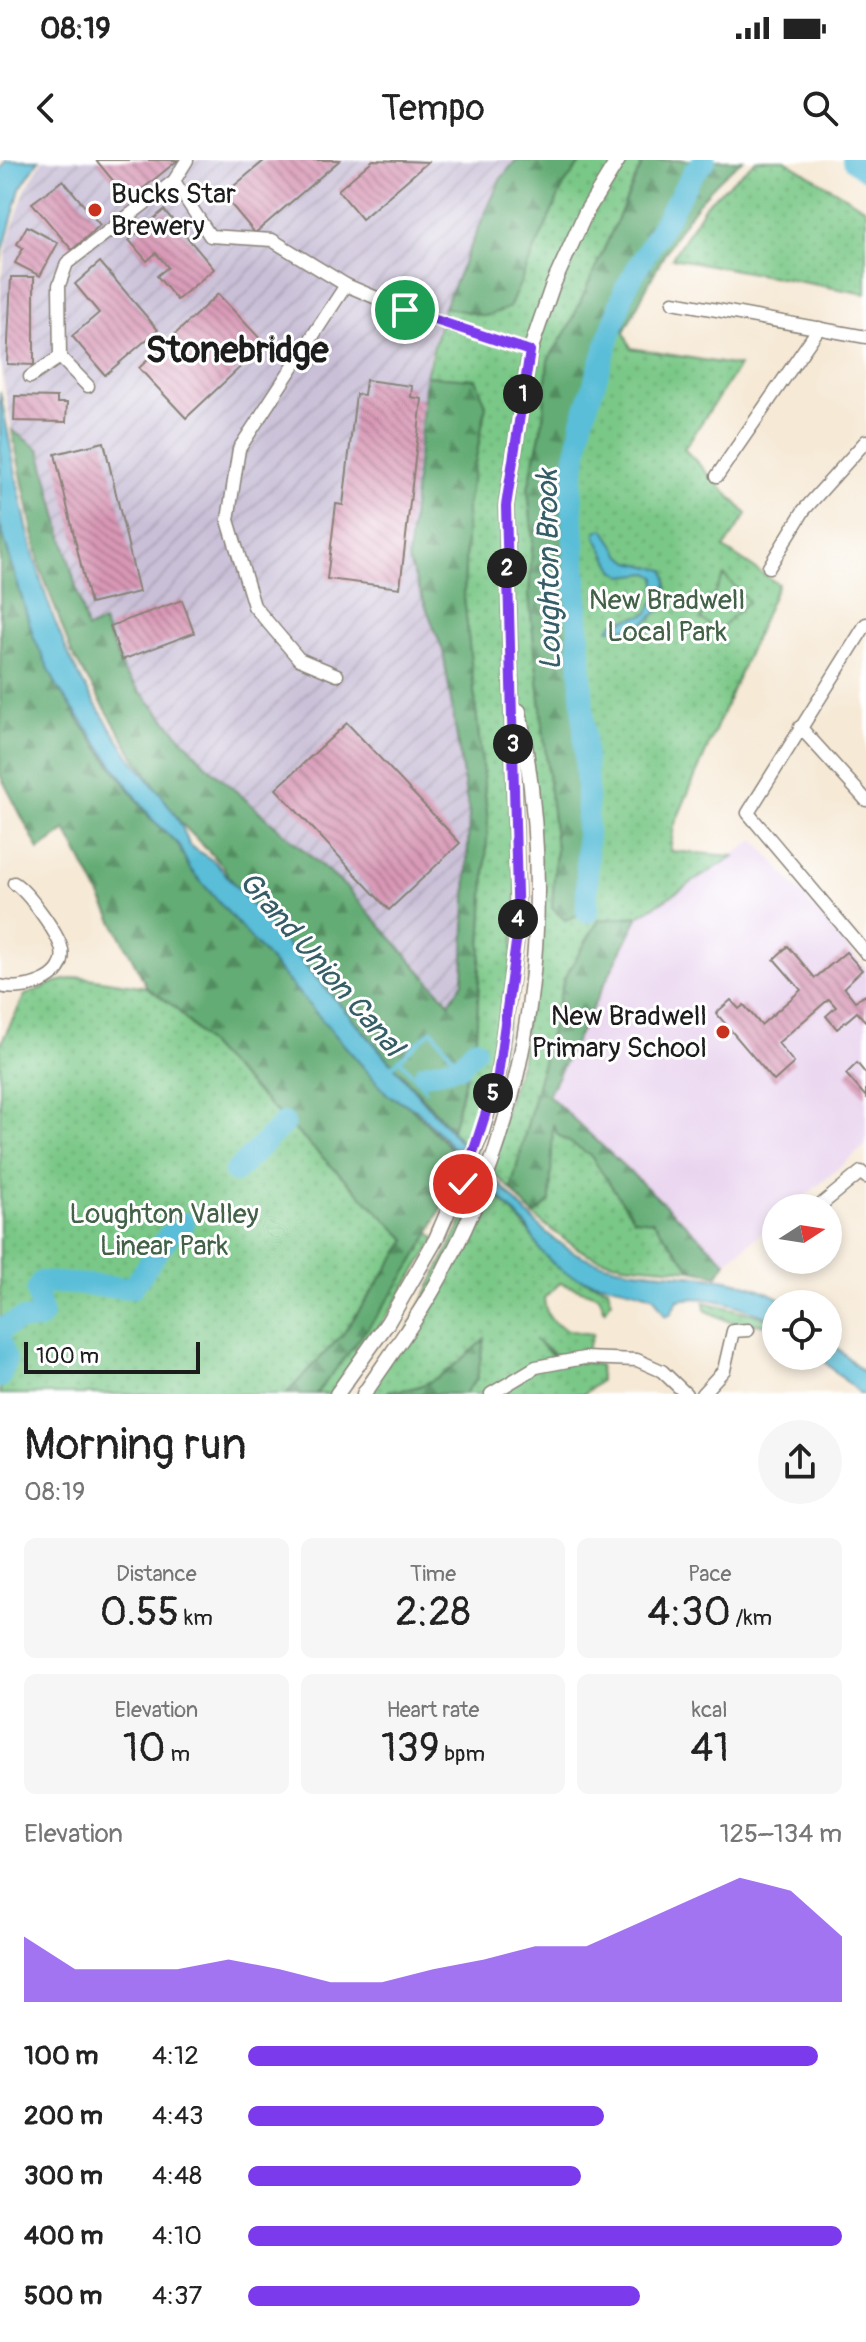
<!DOCTYPE html>
<meta charset="utf-8">
<style>
body{margin:0;font-family:Pangolin,sans-serif;background:#f6f6f6;color:#222;height:100vh;display:flex;flex-direction:column;font-size:30px;white-space:nowrap}
*{box-sizing:border-box;margin:0}
p{font-size:26px;color:#767676}
.icon{flex:none;width:44px;height:44px;fill:none;stroke:currentColor;stroke-width:2;stroke-linecap:round;stroke-linejoin:round}
.map{position:relative;height:1234px;overflow:hidden}
.side{display:flex;flex-direction:column;background:#fff;flex:1}
.side>*{flex:none}
.needle{width:52px;rotate:78deg}
.fabs{position:absolute;left:762px;top:1034px;display:grid;gap:16px}
.fabs a{display:grid;place-items:center;width:80px;height:80px;border-radius:50%;background:#fff;box-shadow:0 4px 12px #0003;font-size:40px}
.scale{position:absolute;left:24px;bottom:20px;width:176px;box-sizing:border-box;padding-left:8px;border:4px solid #1c1c1c;border-top:0;font-size:22px;line-height:28px;white-space:nowrap;color:#1c1c1c;-webkit-text-stroke:6px #fff;paint-order:stroke}
.pin{position:absolute;display:grid;place-items:center;width:68px;height:68px;color:#fff;margin:-34px;border:4px solid #fff;border-radius:50%;box-shadow:0 2px 8px #0007}
.km{position:absolute;width:40px;height:40px;margin:-20px;border-radius:50%;background:#222;color:#fff;font-size:22px;line-height:40px;text-align:center}
.round{display:grid;place-items:center;flex:none;width:84px;height:84px;border-radius:42px;background:#f6f6f6}
.overview{display:flex;align-items:center;justify-content:space-between;height:136px;padding:0 24px}
h1{font-size:44px;font-weight:600;line-height:60px}
.metrics{display:grid;grid-template-columns:repeat(3,1fr);gap:12px;height:136px;padding:8px 24px}
.metrics div{display:grid;align-content:center;border-radius:12px;background:#f6f6f6;text-align:center}
.metrics b{font-size:40px;font-weight:600}
.metrics small{font-size:22px;font-weight:400}
.metrics p{font-size:22px}
.chart{height:224px;padding:16px 24px}
.chart p{display:flex;justify-content:space-between}
.chart svg{width:100%;height:144px;margin-top:8px;fill:#7c3aed;opacity:.7}
ul{padding:0 24px;list-style:none;font-size:26px}
li{display:grid;grid-template-columns:128px 96px 1fr;align-items:center;height:60px}
li i{height:20px;border-radius:10px;background:#7c3aed}
.status{display:flex;justify-content:space-between;align-items:center;height:56px;padding:0 40px;background:#fff;direction:ltr}
.status svg{height:22px;fill:currentColor}
header{display:flex;justify-content:space-between;align-items:center;height:104px;padding:0 24px;background:#fff;font-size:36px;font-weight:600}
.map>svg:first-child{display:block}
.built{fill:#e8d2ee}
.industrial{fill:url(#industrial-furrows)}
.green{fill:url(#green-dots);stroke:#4b7252;stroke-width:2}
.forest{fill:url(#forest-firs);stroke:#406448;stroke-width:2}
.pitch{fill:#7ac887;stroke:#4b7252;stroke-width:2}
.water{fill:#5abed8;stroke:#3b6d7a;stroke-width:2}
.lines{fill:none;stroke-linecap:round;stroke-linejoin:round}
.stream{stroke:#5abed8;stroke-width:4}
.river{stroke:#5abed8;stroke-width:22}
.building{fill:url(#building-back-hatch)}
.minor-casing{stroke:#898278;stroke-width:15}
.tertiary-casing{stroke:#898278;stroke-width:17}
.minor{stroke:#fff;stroke-width:12}
.tertiary{stroke:#fff;stroke-width:14}
.route-casing{stroke:#fff;stroke-width:16}
.route{stroke:#7c3aed;stroke-width:10}
.poi-dot{fill:#c8321e;stroke:#fff;stroke-width:3}
.labels{text-anchor:middle;dominant-baseline:central;stroke-width:6;stroke-linejoin:round;paint-order:stroke}
.poi-label{font-size:28px;fill:#1c1c1c;stroke:#fff;text-anchor:start}
.park-label{font-size:28px;fill:#426147;stroke:#fff}
.water-label{font-size:30px;font-style:italic;fill:#355d67;stroke:#fff}
.district-label{font-size:36px;font-weight:bold;fill:#1c1c1c;stroke:#fff}
</style>
<div class="status"><b>08:19</b><svg viewBox="0 0 49 12"><path d="M0 12V9h3v3zM5 12V6h3v6zM10 12V3h3v9zM15 12V0h3v12zM26 1h20v11H26zM47 4h2v5h-2z"/></svg></div>
<header><svg class="icon" aria-label="back" viewBox="0 0 24 24"><path d="M15 5l-7 7 7 7"/></svg>Tempo<svg class="icon" aria-label="search" viewBox="0 0 24 24"><circle cx="10" cy="10" r="6"/><path d="M15 15l6 6"/></svg></header>
<div class="map">
<svg width="866" height="1234" viewBox="0 0 866 1234">
<defs>
<pattern id="industrial-furrows" width="10" height="10" patternUnits="userSpaceOnUse" patternTransform="scale(2)"><rect width="10" height="10" fill="#c9bfd7"/><path d="M-1 1l2-2M0 10L10 0M9 11l2-2" fill="none" stroke="#aca4b8"/></pattern>
<pattern id="green-dots" width="8" height="8" patternUnits="userSpaceOnUse" patternTransform="scale(2)"><rect width="8" height="8" fill="#7ac887"/><path d="M2 2h.1M6 6h.1" fill="none" stroke="#69ab74" stroke-width="1.8" stroke-linecap="round"/></pattern>
<pattern id="forest-firs" width="22" height="20" patternUnits="userSpaceOnUse" patternTransform="scale(2)"><rect width="22" height="20" fill="#63ac74"/><path d="M5 1l3.5 6h-7zM16 11l3.5 6h-7z" fill="#518b5e"/></pattern>
<pattern id="building-back-hatch" width="6" height="6" patternUnits="userSpaceOnUse" patternTransform="scale(2)"><rect width="6" height="6" fill="#d897b5"/><path d="M-1 5l2 2M0 0l6 6M5-1l2 2" fill="none" stroke="#ae7a92"/></pattern>
</defs>
<rect width="100%" height="100%" fill="#fff"/>
<filter id="ink" filterUnits="userSpaceOnUse"><feTurbulence type="fractalNoise" baseFrequency=".0125" numOctaves="2"/><feDisplacementMap in="SourceGraphic" scale="16" xChannelSelector="R" yChannelSelector="G"/><feConvolveMatrix kernelMatrix="1 2 1 2 8 2 1 2 1" color-interpolation-filters="sRGB"/></filter>
<filter id="wash" filterUnits="userSpaceOnUse"><feTurbulence type="fractalNoise" baseFrequency=".006" numOctaves="4" result="noise"/><feDisplacementMap in="SourceGraphic" scale="32" xChannelSelector="R" yChannelSelector="G"/><feGaussianBlur stdDeviation="1.8" result="paint"/><feColorMatrix in="noise" values="0 0 0 0 0 0 0 0 0 0 0 0 0 0 0 0 0 1.4 0 .05"/><feComposite in="paint" operator="in"/></filter>
<g filter="url(#wash)">
<rect width="100%" height="100%" fill="#f6e9d5"/>
<polygon class="built" points="755,680 866,809 866,985 791,1048 776,1048 776,1061 726,1102 548,935 639,756"/>
<polygon class="industrial" points="43,0 516,0 500,20 444,147 428,200 408,400 443,491 469,654 463,822 449,843 347,728 205,604 124,513 103,462 87,469 40,290 12,270 0,202 1,123 8,81 25,30"/>
<g class="green">
<polygon points="583,0 644,0 570,165 548,200 543,261 528,329 533,379 529,435 556,689 552,747 587,752 587,627 571,327 582,261 612,169 624,172 631,188 739,206 684,289 747,354 724,388 778,424 674,666 670,691 734,696 639,756 599,760 564,819 511,1030 486,1005 522,898 538,725 515,528 521,658 509,856 475,998 452,970 476,876 488,662 464,437 467,346 486,245 476,219 426,216 444,147 486,156 564,25"/>
<polygon points="756,0 785,0 866,49 866,134 672,98 706,44"/>
<polygon points="81,817 147,827 175,847 219,896 407,1080 343,1174 286,1234 0,1234 0,885 25,835 56,822"/>
<path d="M552 962C561 979 575 982 589 994 611 1014 617 1049 653 1061L692 1110C657 1106 617 1108 586 1093 567 1083 551 1069 534 1056L550 1041Z"/>
<path d="M482 1022C496 1037 514 1051 526 1068 550 1103 564 1116 608 1128L611 1141 605 1151 599 1136 560 1123 544 1138C546 1167 567 1172 593 1174L584 1198 554 1194 534 1179 554 1197 600 1205V1221L584 1234H464L477 1219 483 1180C460 1203 426 1234 390 1230L387 1234H364L407 1172Z"/>
<polygon points="428,1071 436,1079 337,1234 316,1234 385,1143"/>
<polygon points="704,1142 758,1155 776,1164 776,1172 766,1165 730,1162 705,1150"/>
</g>
<g class="forest">
<polygon points="516,0 583,0 564,25 509,148 486,156 444,147 500,20"/>
<path d="M644 0H743C683 45 657 108 624 172L612 169 582 261 571 327 587 627V752L565 760 552 748 556 689 529 435 533 379 528 329 543 261 548 200 570 165Z"/>
<polygon points="426,216 476,219 486,245 467,346 464,437 488,662 476,876 452,970 239,732 222,705 180,662 137,601 72,494 40,407 12,270 40,290 87,469 103,462 124,513 205,604 347,728 449,843 463,822 469,654 443,491 408,400"/>
<path d="M0 365 34 478 79 561 151 659 178 684 190 709 388 935 411 947 457 995C446 1074 365 1173 316 1234H286L343 1174 407 1080 219 896 175 847 147 827 66 670 39 690 0 615Z"/>
<polygon points="639,756 548,935 726,1102 718,1115 692,1110 653,1061 634,1059 590,995 558,975 553,964 550,1041 534,1056 511,1030 564,819 599,760"/>
<path d="M484 1179 477 1219 464 1234H387L390 1230C427 1234 460 1202 484 1179Z"/>
</g>
<polygon class="pitch" points="724,415 748,441 718,471 701,459"/>
<g class="water">
<polygon points="6,0 39,0 20,29 0,102 0,11"/>
<path d="M0 231C20 333 34 437 86 528 99 551 114 573 129 595 150 624 179 650 189 685L215 702C281 779 349 854 415 931 444 965 474 997 505 1030 524 1050 543 1073 567 1088 629 1128 726 1099 788 1144H776V1162C749 1148 708 1133 678 1140L670 1155 665 1156 654 1137C597 1114 559 1135 527 1066L416 949 388 935 190 709 178 684 152 659 58 528 34 478 0 365Z"/>
<path d="M604 369 621 395 631 402 665 410C672 433 658 460 635 467 627 469 618 468 609 469L613 463 647 454 656 438V417L649 413 623 416 615 411 596 377V371Z"/>
<polygon points="828,1179 866,1215 866,1234 860,1234 818,1196 828,1196"/>
</g>
<g class="lines">
<g class="stream">
<polyline points="399,899 426,930"/>
<polyline points="388,910 432,870 460,906"/>
</g>
<g class="river">
<polyline points="853,0 866,10"/>
<polyline points="587,752 587,627 571,327 582,261 625,129 693,13 705,0"/>
<polyline points="425,914 460,906 475,889"/>
<polyline points="235,1012 284,963"/>
<polyline points="0,1169 20,1160 39,1159 42,1155 37,1131 41,1122 132,1128 169,1075 184,1063"/>
<polyline points="0,1182 6,1200 0,1217"/>
</g>
</g>
<g id="blocks">
<g class="building">
<polygon points="96,0 178,0 129,40"/>
<polygon points="265,0 340,0 255,73 223,35"/>
<polygon points="373,0 428,2 362,59 338,30"/>
<polygon points="63,20 100,65 72,90 32,43"/>
<polygon points="164,50 214,109 177,140 157,116 168,107 156,93 147,101 129,80"/>
<polygon points="27,66 58,83 40,116 15,103 23,88 17,84"/>
<polygon points="100,102 158,170 105,215 72,176 99,153 75,124"/>
<polygon points="11,117 34,117 34,205 7,204"/>
<polygon points="218,134 265,184 186,258 139,208"/>
<polygon points="366,220 412,226 411,237 422,239 400,428 327,419 336,344 343,345 356,234 364,235"/>
<polygon points="15,236 57,237 57,243 67,243 66,262 14,261"/>
<polygon points="104,282 139,432 90,444 55,294"/>
<polygon points="182,440 194,473 122,500 110,466"/>
<polygon points="347,563 460,683 389,750 276,629"/>
<polygon points="788,786 815,818 846,792 862,810 844,827 855,841 866,835 866,862 857,852 837,869 826,856 836,847 829,839 778,883 794,903 774,921 716,853 731,840 739,849 744,845 761,865 801,830 774,799"/>
<polygon points="857,903 866,914 866,937 846,914"/>
</g>
</g>
</g>
<g filter="url(#ink)">
<use href="#blocks" fill-opacity="0" stroke="#898278" stroke-width="2"/>
<g class="lines">
<defs>
<g id="minor">
<polyline points="187,0 174,21 210,76 272,80 346,125 405,150 530,191"/>
<polyline points="673,142 866,177"/>
<polyline points="30,217 60,197"/>
<polyline points="88,226 60,197 59,125 67,103 174,21"/>
<polyline points="717,316 819,168"/>
<polyline points="769,407 804,350 866,281"/>
<polyline points="866,464 748,653 866,793"/>
<polyline points="337,515 299,499 254,446 228,360 239,289 346,125"/>
<polyline points="800,567 866,640"/>
<path d="M0 826C21 832 68 821 62 790 58 773 28 732 14 723"/>
<polyline points="817,1048 861,1012 866,1017"/>
<polyline points="491,1234 536,1207 584,1198 637,1200 662,1211 686,1234"/>
<polyline points="702,1234 724,1210 733,1171 748,1170"/>
</g>
<g id="tertiary">
<polyline points="337,1234 388,1162 436,1079 481,975 498,915 518,768 506,346 530,191 552,127 586,52 618,0"/>
<path d="M364 1234C391 1194 420 1155 443 1112 536 939 557 742 519 551"/>
</g>
</defs>
<use href="#minor" class="minor-casing"/>
<use href="#tertiary" class="tertiary-casing"/>
<use href="#minor" class="minor"/>
<use href="#tertiary" class="tertiary"/>
</g>
</g>
<g class="lines" filter="url(#ink)">
<defs>
<polyline id="route" points="405,150 530,191 506,346 518,768 498,915 463,1024"/>
</defs>
<use href="#route" class="route-casing"/>
<use href="#route" class="route"/>
</g>
<g class="poi-dot">
<circle cx="95" cy="50" r="8"/>
<circle cx="723" cy="872" r="8"/>
</g>
<g class="labels">
<g class="poi-label">
<text x="111" y="34">Bucks Star<tspan x="111" dy="32">Brewery</tspan></text>
<text x="707" y="856" text-anchor="end">New Bradwell<tspan x="707" dy="32">Primary School</tspan></text>
</g>
<g class="park-label">
<text x="667" y="440">New Bradwell<tspan x="667" dy="32">Local Park</tspan></text>
<text x="164" y="1054">Loughton Valley<tspan x="164" dy="32">Linear Park</tspan></text>
</g>
<g class="water-label">
<text transform="translate(549 410) rotate(-91)">Loughton Brook</text>
<text transform="translate(321 804) rotate(49)">Grand Union Canal</text>
</g>
<g class="district-label">
<text x="237" y="190">Stonebridge</text>
</g>
</g>
</svg>
<div class="fabs">
<a><svg class="needle" viewBox="-14 -14 28 28"><path d="M0-13l5 13h-10z" fill="#e53935"/><path d="M0 13l5-13h-10z" fill="#767676"/></svg></a>
<a><svg class="icon" aria-label="locate" viewBox="0 0 24 24"><circle cx="12" cy="12" r="6"/><path d="M12 2v4M12 18v4M2 12h4M18 12h4"/></svg></a>
</div>
<div class="scale">100 m</div>
<div class="pin" style="left:405px;top:150px;background:#1e9e55"><svg class="icon" aria-label="arrive" viewBox="0 0 24 24"><path d="M6 21V4h12l-3 4 3 4H6"/></svg></div>
<div class="pin" style="left:463px;top:1024px;background:#d93025"><svg class="icon" aria-label="check" viewBox="0 0 24 24"><path d="M5 12l5 5 9-10"/></svg></div>
<b class="km" style="left:523px;top:234px">1</b>
<b class="km" style="left:507px;top:408px">2</b>
<b class="km" style="left:513px;top:584px">3</b>
<b class="km" style="left:518px;top:759px">4</b>
<b class="km" style="left:493px;top:933px">5</b>
</div>
<section class="side">
<div class="overview"><div><h1>Morning run</h1><p>08:19</p></div><a class="round"><svg class="icon" aria-label="share" viewBox="0 0 24 24"><path d="M12 15V3M7 8l5-5 5 5M5 13v7h14v-7"/></svg></a></div>
<div class="metrics">
<div><p>Distance</p><b>0.55<small> km</small></b></div>
<div><p>Time</p><b>2:28</b></div>
<div><p>Pace</p><b>4:30<small> /km</small></b></div>
</div>
<div class="metrics">
<div><p>Elevation</p><b>10<small> m</small></b></div>
<div><p>Heart rate</p><b>139<small> bpm</small></b></div>
<div><p>kcal</p><b>41</b></div>
</div>
<div class="chart"><p><span>Elevation</span>125–134 m</p>
<svg viewBox="0 0 160 44" preserveAspectRatio="none"><path d="M0 44V24L10 34L20 34L30 34L40 31L50 34L60 38L70 38L80 34L90 31L100 27L110 27L120 20L130 13L140 6L150 10L160 24V44z"/></svg>
</div>
<ul>
<li><b>100 m</b>4:12<i style="width:96%"></i></li>
<li><b>200 m</b>4:43<i style="width:60%"></i></li>
<li><b>300 m</b>4:48<i style="width:56%"></i></li>
<li><b>400 m</b>4:10<i style="width:100%"></i></li>
<li><b>500 m</b>4:37<i style="width:66%"></i></li>
</ul>
</section>
